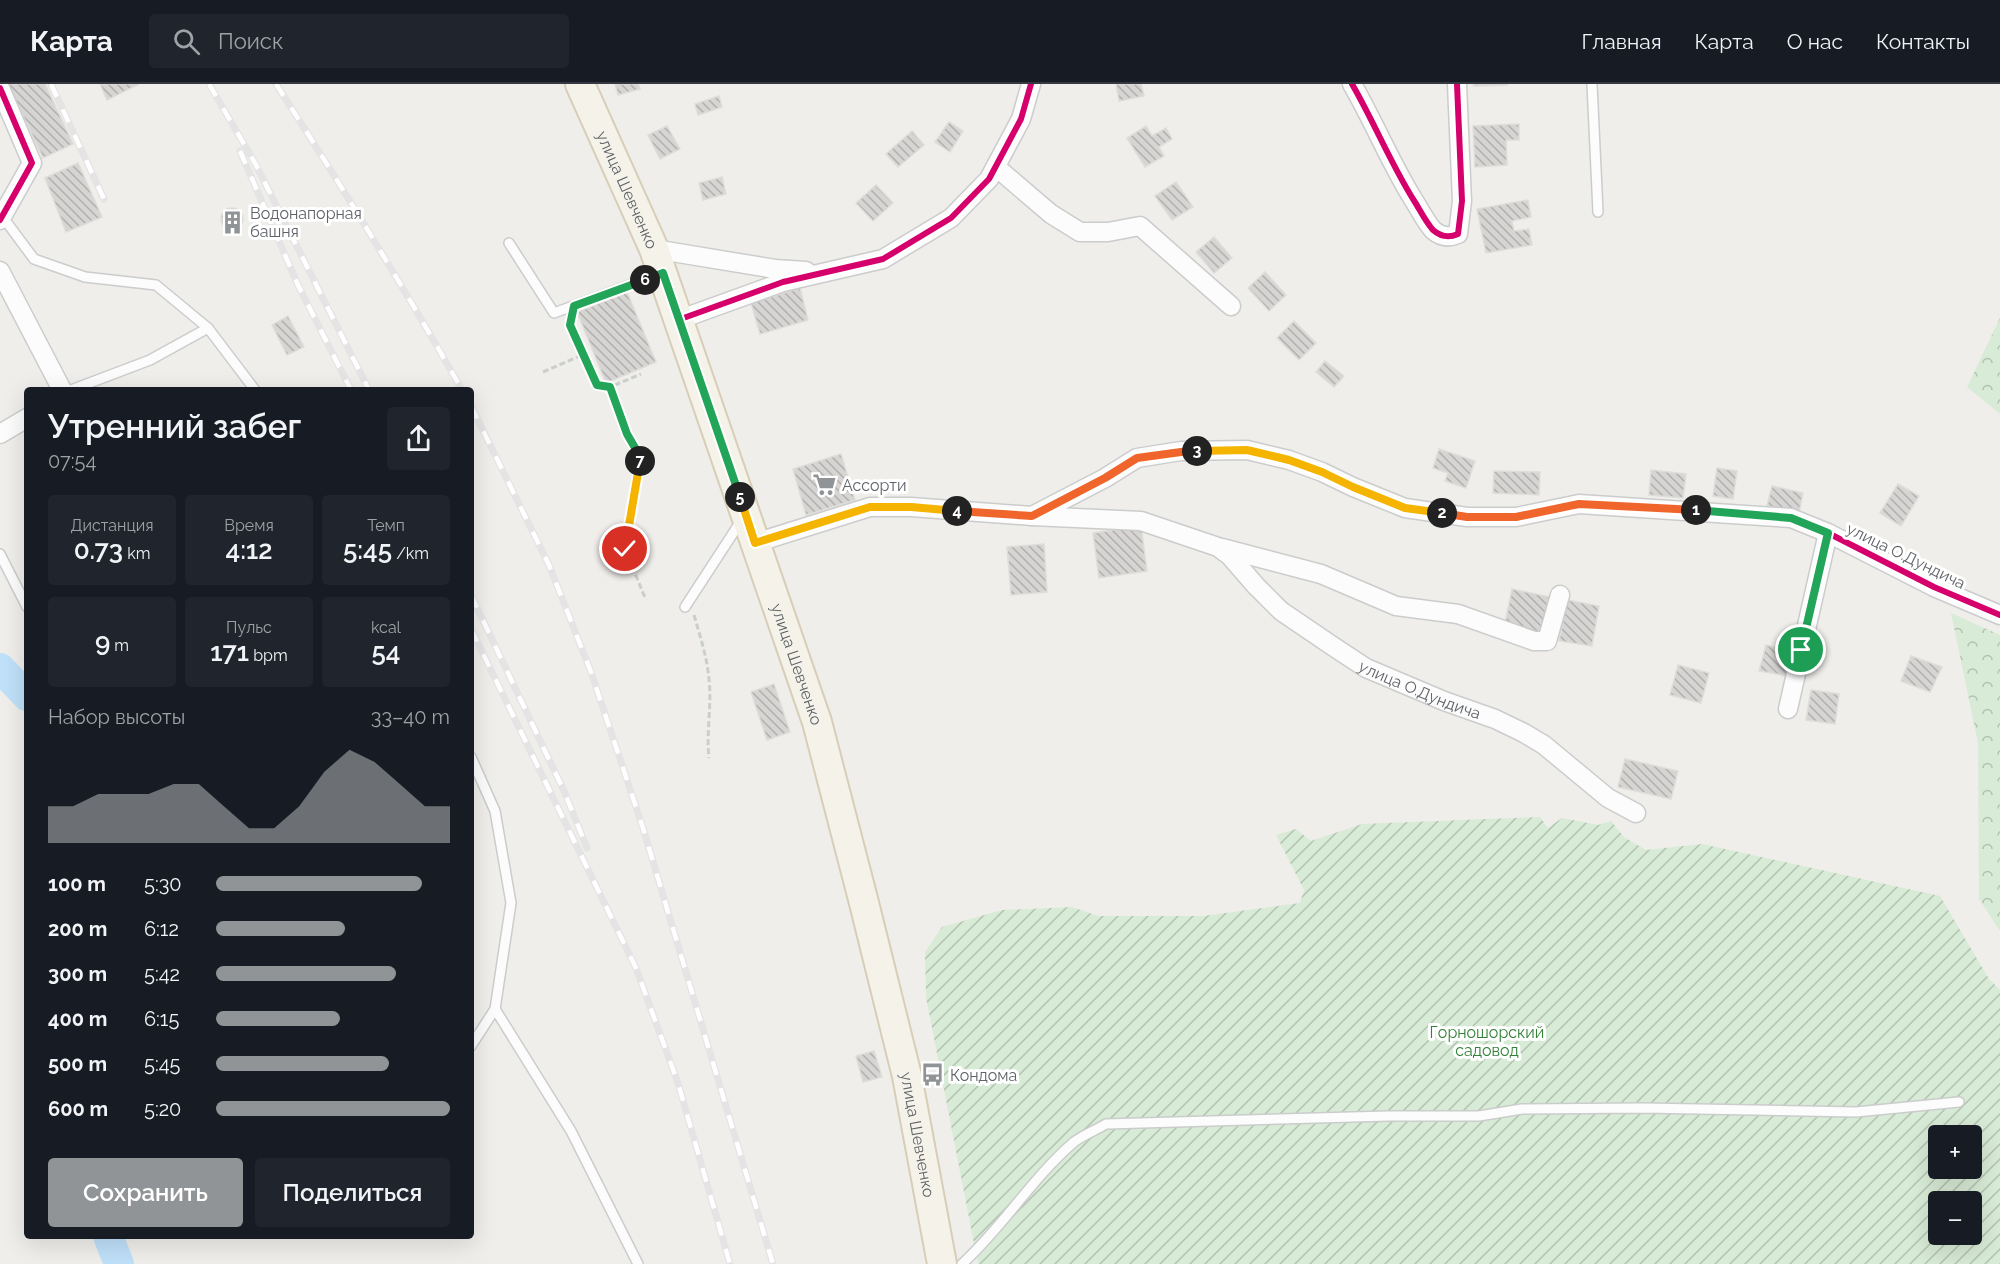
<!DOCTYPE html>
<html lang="ru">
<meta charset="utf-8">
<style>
body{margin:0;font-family:Raleway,sans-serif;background:#20242c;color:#f1f3f6;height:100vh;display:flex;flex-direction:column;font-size:22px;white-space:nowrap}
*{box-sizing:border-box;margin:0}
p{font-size:20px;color:#9ea1a6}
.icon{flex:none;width:33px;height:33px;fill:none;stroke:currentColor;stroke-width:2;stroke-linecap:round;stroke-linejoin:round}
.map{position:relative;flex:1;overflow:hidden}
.drawer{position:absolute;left:24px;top:303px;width:450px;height:852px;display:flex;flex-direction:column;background:#171b24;border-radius:6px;box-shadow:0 6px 24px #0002}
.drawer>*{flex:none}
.tools{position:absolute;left:1928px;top:1041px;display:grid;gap:12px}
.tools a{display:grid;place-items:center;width:54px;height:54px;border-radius:6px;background:#171b24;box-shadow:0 6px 24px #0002;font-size:30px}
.pin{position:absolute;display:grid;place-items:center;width:51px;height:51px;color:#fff;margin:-26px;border:3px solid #fff;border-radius:50%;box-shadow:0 2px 6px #0007}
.km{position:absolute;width:30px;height:30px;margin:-15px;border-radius:50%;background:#222;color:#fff;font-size:16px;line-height:30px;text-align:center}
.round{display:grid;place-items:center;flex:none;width:63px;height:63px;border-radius:6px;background:#20242c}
.headline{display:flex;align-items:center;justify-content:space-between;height:102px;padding:0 24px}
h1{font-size:33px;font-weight:600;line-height:45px}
.figures{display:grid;grid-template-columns:repeat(3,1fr);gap:9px;height:102px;padding:6px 24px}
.figures div{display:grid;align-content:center;border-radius:6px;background:#20242c;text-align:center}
.figures b{font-size:26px;font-weight:600}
.figures small{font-size:16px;font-weight:400}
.figures p{font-size:16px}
.chart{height:168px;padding:12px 24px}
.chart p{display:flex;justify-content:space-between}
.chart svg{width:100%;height:108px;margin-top:6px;fill:#919496;opacity:.7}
.button{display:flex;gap:12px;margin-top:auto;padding:12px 24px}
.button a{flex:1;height:69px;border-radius:6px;background:#919496;color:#fff;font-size:24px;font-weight:600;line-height:69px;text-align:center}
.button a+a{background:#20242c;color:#f1f3f6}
ul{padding:0 24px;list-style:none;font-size:20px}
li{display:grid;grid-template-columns:96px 72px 1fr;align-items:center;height:45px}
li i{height:15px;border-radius:8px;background:#919496}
header{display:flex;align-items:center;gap:36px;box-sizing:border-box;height:84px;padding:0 30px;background:#171b24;border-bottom:2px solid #363941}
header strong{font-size:28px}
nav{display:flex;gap:33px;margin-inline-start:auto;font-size:21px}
.search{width:420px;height:54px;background:#20242c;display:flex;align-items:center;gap:15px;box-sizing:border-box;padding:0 21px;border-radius:6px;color:#9ea1a6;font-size:22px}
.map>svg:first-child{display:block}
.forest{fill:url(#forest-crowns)}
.garden{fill:url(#garden-furrows);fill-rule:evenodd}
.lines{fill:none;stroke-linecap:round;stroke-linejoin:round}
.river{stroke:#bfe0f9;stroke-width:30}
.building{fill:url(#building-back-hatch);stroke:#deddd9;stroke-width:1.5}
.lane-casing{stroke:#cbcccc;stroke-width:12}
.street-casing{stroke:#cbcccc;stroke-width:21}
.primary-casing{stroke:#d7ceb8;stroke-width:32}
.path{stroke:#cacfcc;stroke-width:3;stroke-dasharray:6 3;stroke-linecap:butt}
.lane{stroke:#fdfcfc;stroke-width:9}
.street{stroke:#fdfcfc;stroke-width:18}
.primary{stroke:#f4f2e9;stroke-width:28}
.rail-casing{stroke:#e4e4e4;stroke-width:7}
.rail{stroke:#fff;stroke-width:4.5;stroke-dasharray:14;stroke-linecap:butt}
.cycleway-casing{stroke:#fff;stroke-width:10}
.cycleway{stroke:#d6006c;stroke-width:6}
.split-1-casing{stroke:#fff;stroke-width:12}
.split-2-casing{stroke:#fff;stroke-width:12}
.split-3-casing{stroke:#fff;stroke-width:12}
.split-4-casing{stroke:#fff;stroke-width:12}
.split-5-casing{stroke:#fff;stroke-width:12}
.split-6-casing{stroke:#fff;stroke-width:12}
.split-7-casing{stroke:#fff;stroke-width:12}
.split-8-casing{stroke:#fff;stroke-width:12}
.split-1{stroke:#22a559;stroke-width:8}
.split-2{stroke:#f0652b;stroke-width:8}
.split-3{stroke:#f5b400;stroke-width:8}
.split-4{stroke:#f0652b;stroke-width:8}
.split-5{stroke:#f5b400;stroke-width:8}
.split-6{stroke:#22a559;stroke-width:8}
.split-7{stroke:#22a559;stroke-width:8}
.split-8{stroke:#f5b400;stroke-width:8}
.labels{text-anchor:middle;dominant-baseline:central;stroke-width:6;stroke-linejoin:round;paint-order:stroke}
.street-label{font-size:16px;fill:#5f6368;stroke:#fff}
.poi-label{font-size:16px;fill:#5f6368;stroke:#fff;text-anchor:start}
.park-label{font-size:16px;fill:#348238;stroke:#fff}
</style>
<header>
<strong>Карта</strong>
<div class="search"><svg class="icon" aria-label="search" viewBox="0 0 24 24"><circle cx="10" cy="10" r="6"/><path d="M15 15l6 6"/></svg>Поиск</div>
<nav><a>Главная</a><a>Карта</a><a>О нас</a><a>Контакты</a></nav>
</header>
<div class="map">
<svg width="2000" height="1180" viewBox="0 0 2000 1180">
<defs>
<pattern id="forest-crowns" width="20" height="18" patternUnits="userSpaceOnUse" patternTransform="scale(1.5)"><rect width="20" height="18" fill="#d8ebd6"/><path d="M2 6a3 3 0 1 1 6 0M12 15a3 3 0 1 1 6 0" fill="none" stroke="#b2c2b1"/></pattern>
<pattern id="garden-furrows" width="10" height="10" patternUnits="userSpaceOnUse" patternTransform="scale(1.5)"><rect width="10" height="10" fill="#d8ebd6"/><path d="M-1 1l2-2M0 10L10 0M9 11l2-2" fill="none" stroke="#b2c2b1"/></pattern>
<pattern id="building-back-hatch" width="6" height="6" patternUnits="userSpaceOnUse" patternTransform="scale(1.5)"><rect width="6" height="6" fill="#d6d5d3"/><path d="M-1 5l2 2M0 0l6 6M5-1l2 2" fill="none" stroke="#b1b0af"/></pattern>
</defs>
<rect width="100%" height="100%" fill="#efeeea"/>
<g class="forest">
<polygon points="2000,234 2000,330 1967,303"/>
<polygon points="1951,529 2000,551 2000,847 1979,815 1978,659"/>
</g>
<path class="garden" d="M1540 733 1548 744 1562 734 1598 741 1611 737 1624 753 1646 766 1702 760 1940 812 1989 895 2000 906V1180H978L926 913 925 868 942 843 1002 826 1072 823 1098 832H1203L1300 819 1304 806 1276 751 1296 745 1311 757 1362 740ZM1938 1052H1971V1084H1938ZM1938 1118H1971V1150H1938Z"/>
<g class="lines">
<g class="river">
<polyline points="0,584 27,612"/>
<polyline points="108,1152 119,1180"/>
</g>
</g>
<g class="building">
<polygon points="8,0 45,0 73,60 43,74"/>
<polygon points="100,0 139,0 107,16"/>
<polygon points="615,0 638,0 640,5 618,11"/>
<polygon points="1116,0 1141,0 1144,12 1119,17"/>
<polygon points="1473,0 1507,0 1507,1 1474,2"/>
<polygon points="719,12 722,23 698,31 695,20"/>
<polygon points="949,38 963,47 950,68 935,58"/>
<polygon points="1519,40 1519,56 1506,56 1507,81 1475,83 1473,42"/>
<polygon points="667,42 680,65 660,75 648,51"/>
<polygon points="1146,42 1152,52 1166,44 1172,55 1159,63 1164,72 1145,83 1127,54"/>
<polygon points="912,47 924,61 898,83 886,70"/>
<polygon points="78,79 102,133 66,148 45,94"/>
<polygon points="722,93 726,110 703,116 699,99"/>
<polygon points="1176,98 1193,123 1172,136 1155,112"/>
<polygon points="876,101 893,119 873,137 856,119"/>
<polygon points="1528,116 1531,133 1512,137 1514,147 1529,145 1532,161 1486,169 1477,125"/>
<circle cx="232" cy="135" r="11"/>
<polygon points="1214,153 1232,174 1214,189 1196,168"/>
<polygon points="1265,188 1286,211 1269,227 1248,204"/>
<polygon points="800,204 808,236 760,250 751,219"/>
<polygon points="627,208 656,278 606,299 577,228"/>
<polygon points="288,232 304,263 287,271 272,241"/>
<polygon points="1294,237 1316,259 1299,276 1277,254"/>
<polygon points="1325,277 1344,292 1334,303 1316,288"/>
<polygon points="1439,365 1475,377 1466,404 1445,397 1448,389 1433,384"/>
<polygon points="841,370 855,416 806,431 793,385"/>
<polygon points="1717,384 1737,387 1733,415 1713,412"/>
<polygon points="1651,386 1686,390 1683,414 1649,411"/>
<polygon points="1494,387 1540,388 1539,411 1493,409"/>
<polygon points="1898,400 1919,412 1901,442 1880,429"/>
<polygon points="1772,402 1803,409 1799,429 1767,422"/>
<polygon points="1141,442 1147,487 1099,494 1093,449"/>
<polygon points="1044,460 1047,508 1011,511 1007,463"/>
<polygon points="1512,505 1550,513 1541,552 1504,544"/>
<polygon points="1567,516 1599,522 1592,562 1559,557"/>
<polygon points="1766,561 1795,568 1789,592 1759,587"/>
<polygon points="1911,572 1942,583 1930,608 1901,597"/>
<polygon points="1678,581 1709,589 1701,619 1670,611"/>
<polygon points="774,600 790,648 767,656 751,608"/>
<polygon points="1811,606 1839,610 1835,640 1806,636"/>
<polygon points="1625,675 1678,687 1671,715 1618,703"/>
<polygon points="874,967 882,993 863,998 856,972"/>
</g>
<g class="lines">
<defs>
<g id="lane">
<polyline points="1592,0 1598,128"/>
<polyline points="2,132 34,175 85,193 156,201 208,244 255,306"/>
<polyline points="509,159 554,229 659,190"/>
<polyline points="71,306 150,276 208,244"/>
<polyline points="0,470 27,523"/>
<polyline points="685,523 741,437"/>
<polyline points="471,673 495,727 511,819 495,925 471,962"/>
<polyline points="495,925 571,1047 638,1180"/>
<path d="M962 1180C1003 1143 1032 1094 1074 1058 1083 1051 1096 1046 1106 1040L1389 1032H1479L1522 1025 1643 1024 1856 1028 1959 1018"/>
</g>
<g id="street">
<path d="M1352 0C1374 38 1390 78 1413 115 1419 124 1425 137 1433 146 1441 153 1449 154 1458 150L1462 117 1457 0"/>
<polyline points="0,4 32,79 0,136"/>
<polyline points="996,83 1051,130 1080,148 1108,148 1140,142 1231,222"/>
<polyline points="654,165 775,185 806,187"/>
<polyline points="0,187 62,306"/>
<polyline points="678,236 783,198 883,175 951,134 989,95 1021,35 1031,0"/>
<polyline points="0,350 27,334"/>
<path id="s1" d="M1032 432 1141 437 1218 463 1230 472 1256 502 1281 527 1334 563 1366 584 1444 617 1495 635 1524 649 1544 661 1608 714 1636 729"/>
<polyline points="755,459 870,423 911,423 1032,432 1105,394 1137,374 1181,367 1247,366 1289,376 1322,388 1353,403 1405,424 1467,433 1516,433 1579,420 1791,434 1828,449 1934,503 2000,531"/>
<polyline points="1222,464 1321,490 1396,522 1458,530 1534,557 1547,557 1560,511"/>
<polyline points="1788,625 1828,449"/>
</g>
<g id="primary">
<path id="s2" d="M580 0 654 165 817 638 863 815 907 992 942 1180"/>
</g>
</defs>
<use href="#lane" class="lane-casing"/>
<use href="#street" class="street-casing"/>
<use href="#primary" class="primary-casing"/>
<g class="path">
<polyline points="571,235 570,241 597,301 610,303 641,290"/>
<polyline points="543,288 582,271"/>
<polyline points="610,303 627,350 641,374 625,465 646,516"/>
<path d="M694 531C700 552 707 573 709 595 712 621 706 648 709 674"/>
</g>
<use href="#lane" class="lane"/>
<use href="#street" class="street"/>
<use href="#primary" class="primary"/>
<defs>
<g id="rail">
<polyline points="51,0 104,115"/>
<polyline points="209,0 255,79 369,306"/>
<path d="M276 0C341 101 403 202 462 306"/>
<polyline points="240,67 298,201 351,306"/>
<polyline points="471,322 549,481 591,588 643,744 773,1180"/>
<polyline points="471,511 564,707 587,764"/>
<polyline points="471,545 636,884 678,999 730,1180"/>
</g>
</defs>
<use href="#rail" class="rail-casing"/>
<use href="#rail" class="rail"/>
<defs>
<g id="cycleway">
<path d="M1352 0C1374 38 1390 78 1413 115 1419 124 1425 137 1433 146 1441 153 1449 154 1458 150L1462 117 1457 0"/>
<polyline points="0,4 32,79 0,136"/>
<polyline points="678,236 783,198 883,175 951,134 989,95 1021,35 1031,0"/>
<polyline points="755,459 870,423 911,423 1032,432 1105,394 1137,374 1181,367 1247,366 1289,376 1322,388 1353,403 1405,424 1467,433 1516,433 1579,420 1791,434 1828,449 1934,503 2000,531"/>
</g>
</defs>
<use href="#cycleway" class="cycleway-casing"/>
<use href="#cycleway" class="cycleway"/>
</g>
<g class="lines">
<defs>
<polyline id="split-1" points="1696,426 1791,434 1828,449 1801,566"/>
<polyline id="split-2" points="1442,429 1467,433 1516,433 1579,420 1696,426"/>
<polyline id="split-3" points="1197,367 1247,366 1289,376 1322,388 1353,403 1405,424 1442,429"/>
<polyline id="split-4" points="957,427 1032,432 1105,394 1137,374 1181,368 1197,367"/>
<polyline id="split-5" points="740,413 755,459 870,423 911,423 957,427"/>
<polyline id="split-6" points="645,196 663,189 740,413"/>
<polyline id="split-7" points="640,377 641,374 627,350 610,303 597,301 570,241 574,222 645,196"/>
<polyline id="split-8" points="625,465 640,377"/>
</defs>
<use href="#split-1" class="split-1-casing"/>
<use href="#split-2" class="split-2-casing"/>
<use href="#split-3" class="split-3-casing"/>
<use href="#split-4" class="split-4-casing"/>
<use href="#split-5" class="split-5-casing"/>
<use href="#split-6" class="split-6-casing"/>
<use href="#split-7" class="split-7-casing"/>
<use href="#split-8" class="split-8-casing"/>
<use href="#split-1" class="split-1"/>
<use href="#split-2" class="split-2"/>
<use href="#split-3" class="split-3"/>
<use href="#split-4" class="split-4"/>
<use href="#split-5" class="split-5"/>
<use href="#split-6" class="split-6"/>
<use href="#split-7" class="split-7"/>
<use href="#split-8" class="split-8"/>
</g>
<defs>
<symbol id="building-bare" viewBox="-9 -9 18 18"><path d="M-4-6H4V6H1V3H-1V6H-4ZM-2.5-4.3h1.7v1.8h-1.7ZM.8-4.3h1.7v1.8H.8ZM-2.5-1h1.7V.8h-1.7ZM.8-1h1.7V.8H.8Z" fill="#919496" stroke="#fff" stroke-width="2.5" paint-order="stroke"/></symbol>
<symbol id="supermarket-bare" viewBox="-9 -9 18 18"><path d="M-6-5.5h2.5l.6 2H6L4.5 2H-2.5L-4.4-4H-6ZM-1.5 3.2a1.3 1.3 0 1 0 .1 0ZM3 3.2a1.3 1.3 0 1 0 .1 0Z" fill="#919496" stroke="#fff" stroke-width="2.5" paint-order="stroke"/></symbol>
<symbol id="bus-bare" viewBox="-9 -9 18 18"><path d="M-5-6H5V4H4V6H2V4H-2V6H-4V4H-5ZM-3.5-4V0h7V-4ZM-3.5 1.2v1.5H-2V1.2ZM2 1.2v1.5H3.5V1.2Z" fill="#919496" stroke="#fff" stroke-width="2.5" paint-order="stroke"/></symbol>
</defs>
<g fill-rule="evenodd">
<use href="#building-bare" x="216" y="122" width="33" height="33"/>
<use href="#supermarket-bare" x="808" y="384" width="33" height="33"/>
<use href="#bus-bare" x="916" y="974" width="33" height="33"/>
</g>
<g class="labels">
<g class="street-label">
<text stroke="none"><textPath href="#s2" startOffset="116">улица Шевченко</textPath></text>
<text transform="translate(1906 472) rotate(26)">улица О.Дундича</text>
<text stroke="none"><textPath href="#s2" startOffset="620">улица Шевченко</textPath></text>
<text stroke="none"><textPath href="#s1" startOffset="441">улица О.Дундича</textPath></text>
<text stroke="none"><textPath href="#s2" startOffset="1106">улица Шевченко</textPath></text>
</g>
<g class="poi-label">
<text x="250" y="129">Водонапорная<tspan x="250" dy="18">башня</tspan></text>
<text x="842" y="401">Ассорти</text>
<text x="950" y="991">Кондома</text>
</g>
<g class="park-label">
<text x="1487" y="948">Горношорский<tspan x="1487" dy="18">садовод</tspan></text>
</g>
</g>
</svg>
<div class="tools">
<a>+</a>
<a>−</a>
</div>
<div class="pin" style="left:1801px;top:566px;background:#1e9e55"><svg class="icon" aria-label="arrive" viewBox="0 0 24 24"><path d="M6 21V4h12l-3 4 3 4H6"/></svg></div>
<div class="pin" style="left:625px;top:465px;background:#d93025"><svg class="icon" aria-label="check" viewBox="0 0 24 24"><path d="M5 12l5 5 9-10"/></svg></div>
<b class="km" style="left:1696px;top:426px">1</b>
<b class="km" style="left:1442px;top:429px">2</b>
<b class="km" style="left:1197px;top:367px">3</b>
<b class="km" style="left:957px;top:427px">4</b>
<b class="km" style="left:740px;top:413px">5</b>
<b class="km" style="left:645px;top:196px">6</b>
<b class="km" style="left:640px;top:377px">7</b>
<section class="drawer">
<div class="headline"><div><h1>Утренний забег</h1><p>07:54</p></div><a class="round"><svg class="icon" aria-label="share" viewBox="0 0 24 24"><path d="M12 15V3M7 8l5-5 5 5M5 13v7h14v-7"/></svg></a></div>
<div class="figures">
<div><p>Дистанция</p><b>0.73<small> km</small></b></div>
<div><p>Время</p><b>4:12</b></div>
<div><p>Темп</p><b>5:45<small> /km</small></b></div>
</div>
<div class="figures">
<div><b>9<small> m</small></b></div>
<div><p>Пульс</p><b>171<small> bpm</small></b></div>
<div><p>kcal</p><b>54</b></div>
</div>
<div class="chart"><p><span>Набор высоты</span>33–40 m</p>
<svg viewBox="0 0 160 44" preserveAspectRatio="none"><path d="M0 44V29L10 29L20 24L30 24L40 24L50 20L60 20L70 29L80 38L90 38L100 29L110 15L120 6L130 11L140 20L150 29L160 29V44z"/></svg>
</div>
<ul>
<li><b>100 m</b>5:30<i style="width:88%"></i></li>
<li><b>200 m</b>6:12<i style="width:55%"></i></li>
<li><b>300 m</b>5:42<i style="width:77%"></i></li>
<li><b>400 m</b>6:15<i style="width:53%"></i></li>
<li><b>500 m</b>5:45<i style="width:74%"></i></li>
<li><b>600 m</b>5:20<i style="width:100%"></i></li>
</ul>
<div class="button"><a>Сохранить</a><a>Поделиться</a></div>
</section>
</div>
